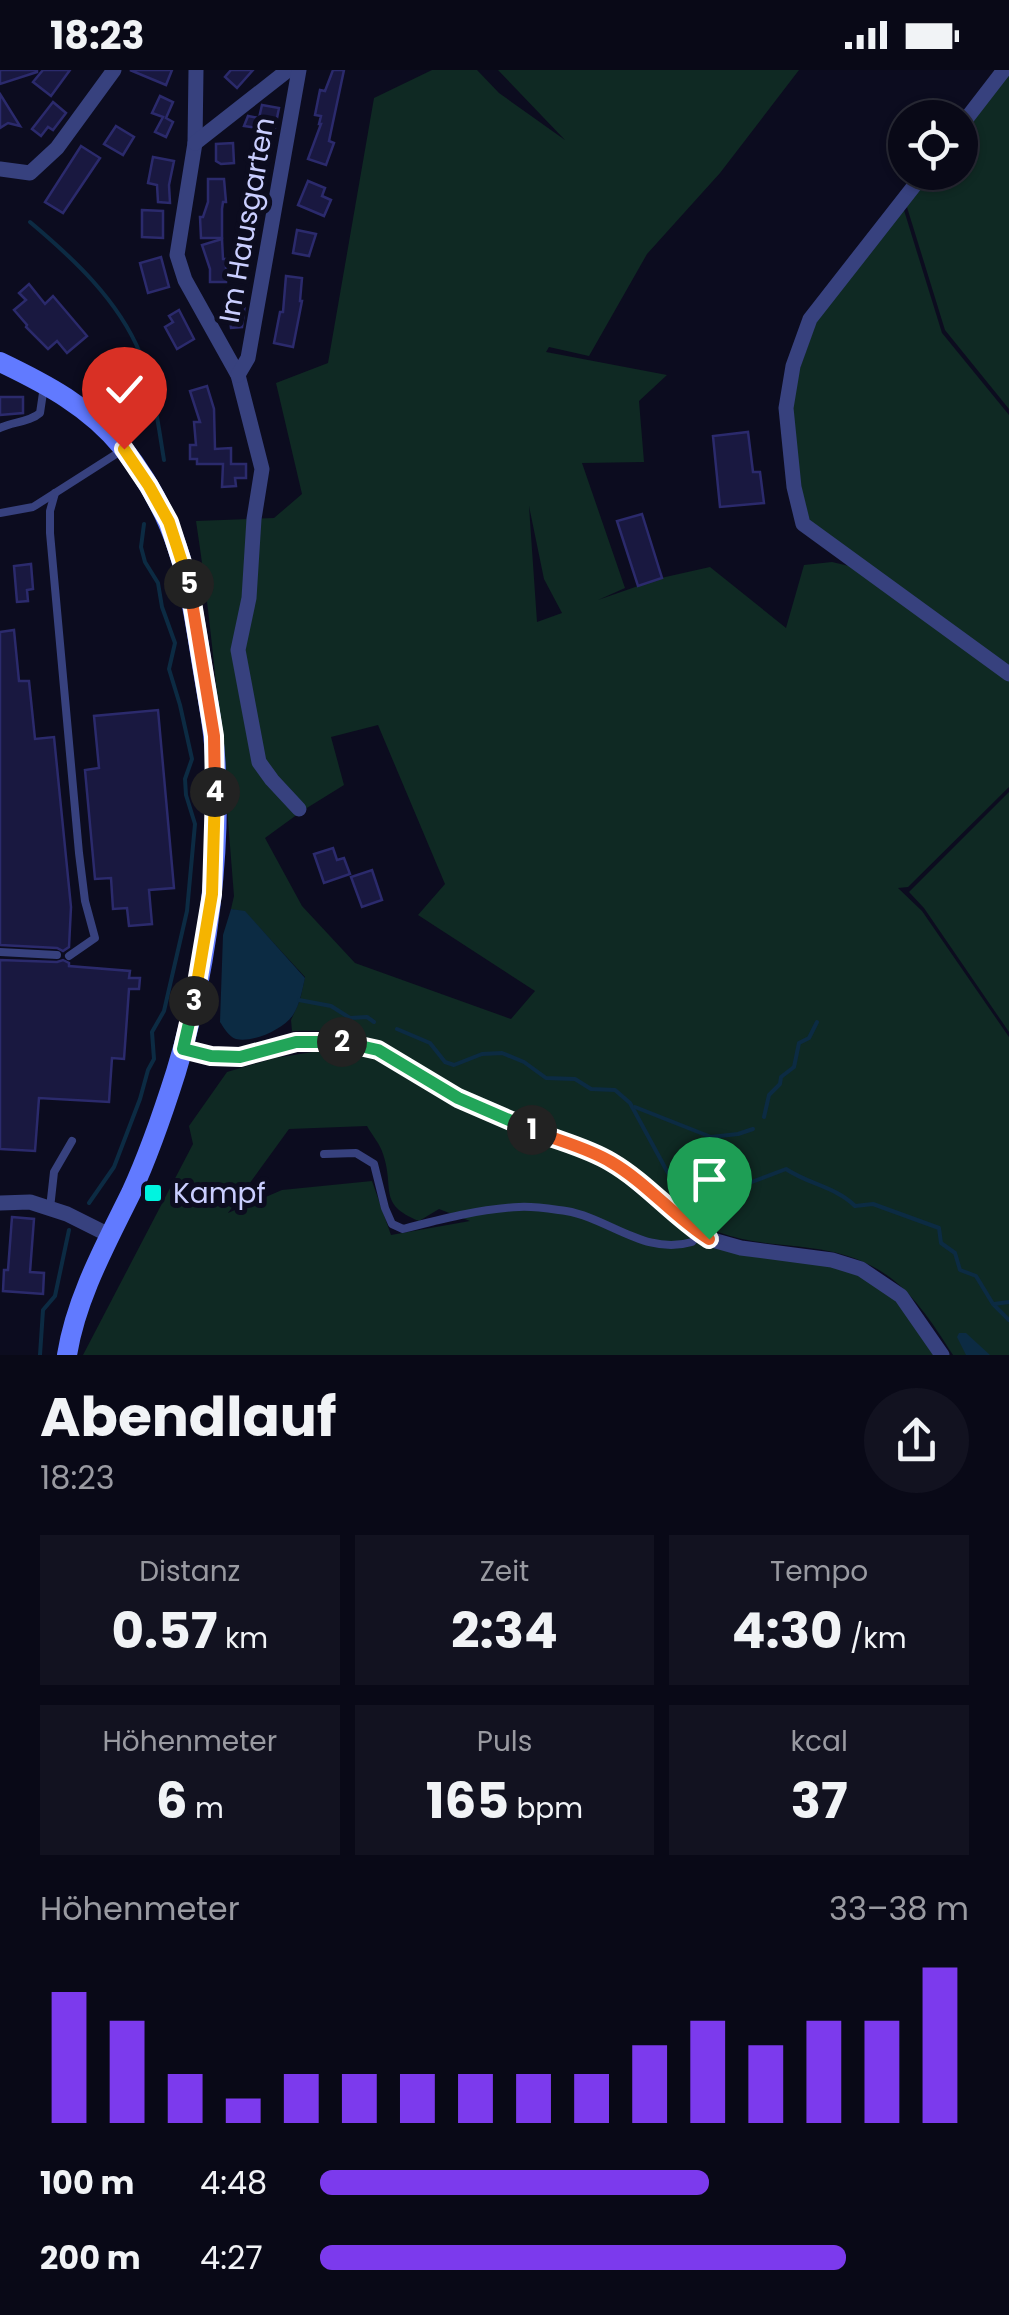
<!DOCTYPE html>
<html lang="de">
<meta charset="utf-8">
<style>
body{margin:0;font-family:Poppins,sans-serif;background:#121220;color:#f1f3f6;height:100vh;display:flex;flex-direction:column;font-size:38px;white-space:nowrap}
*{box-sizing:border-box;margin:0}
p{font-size:32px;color:#999aa1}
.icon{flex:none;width:55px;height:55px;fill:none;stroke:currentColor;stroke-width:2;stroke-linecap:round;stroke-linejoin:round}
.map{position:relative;height:1285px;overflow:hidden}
.side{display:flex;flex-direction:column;background:#090917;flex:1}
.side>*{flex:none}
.fabs{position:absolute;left:888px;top:30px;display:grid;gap:20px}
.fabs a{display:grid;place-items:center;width:90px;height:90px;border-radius:50%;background:#090917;box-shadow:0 2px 8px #0004,0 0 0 2px #292a36;font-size:50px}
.pin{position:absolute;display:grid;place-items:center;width:85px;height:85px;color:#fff;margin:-102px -42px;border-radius:50% 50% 50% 0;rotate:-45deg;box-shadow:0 0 10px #0007}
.pin .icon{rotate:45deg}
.km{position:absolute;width:50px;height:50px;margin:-25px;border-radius:50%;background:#222;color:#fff;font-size:28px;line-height:50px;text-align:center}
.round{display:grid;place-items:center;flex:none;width:105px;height:105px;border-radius:52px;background:#121220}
.overview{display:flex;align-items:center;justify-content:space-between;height:170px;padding:0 40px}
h1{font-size:55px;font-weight:700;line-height:75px}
.metrics{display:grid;grid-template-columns:repeat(3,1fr);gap:15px;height:170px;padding:10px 40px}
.metrics div{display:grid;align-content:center;border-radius:0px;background:#121220;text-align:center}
.metrics b{font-size:50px;font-weight:700}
.metrics small{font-size:28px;font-weight:400}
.metrics p{font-size:28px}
.chart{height:280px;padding:20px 40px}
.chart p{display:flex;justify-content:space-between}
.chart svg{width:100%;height:180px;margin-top:10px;stroke:#7c3aed;stroke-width:6}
ul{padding:0 40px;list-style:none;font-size:32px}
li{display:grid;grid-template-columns:160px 120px 1fr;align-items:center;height:75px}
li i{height:25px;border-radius:12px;background:#7c3aed}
.status{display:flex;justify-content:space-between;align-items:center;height:70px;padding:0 50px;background:#090917;direction:ltr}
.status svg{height:28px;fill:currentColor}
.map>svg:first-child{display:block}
.green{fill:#0f2923;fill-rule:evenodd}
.water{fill:#0c2b43}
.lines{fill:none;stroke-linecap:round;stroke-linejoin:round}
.stream{stroke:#0c2b43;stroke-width:4}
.building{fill:#191840;stroke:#2b2a6c;stroke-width:2.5}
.lane{stroke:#37417e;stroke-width:8}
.street{stroke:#37417e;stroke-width:15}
.secondary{stroke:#617aff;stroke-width:20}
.split-1-casing{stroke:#fff;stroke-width:20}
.split-2-casing{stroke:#fff;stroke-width:20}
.split-3-casing{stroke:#fff;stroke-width:20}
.split-4-casing{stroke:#fff;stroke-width:20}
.split-5-casing{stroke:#fff;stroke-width:20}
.split-6-casing{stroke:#fff;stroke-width:20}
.split-1{stroke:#f0652b;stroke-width:12}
.split-2{stroke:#22a559;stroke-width:12}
.split-3{stroke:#22a559;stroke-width:12}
.split-4{stroke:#f5b400;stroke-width:12}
.split-5{stroke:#f0652b;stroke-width:12}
.split-6{stroke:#f5b400;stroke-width:12}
.poi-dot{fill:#00f4e0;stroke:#0c0c1f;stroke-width:4}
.labels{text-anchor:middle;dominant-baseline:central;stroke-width:10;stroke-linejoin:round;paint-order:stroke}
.street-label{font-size:28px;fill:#caceff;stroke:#0c0c1f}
.poi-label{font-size:28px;fill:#caceff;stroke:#0c0c1f;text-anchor:start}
</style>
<div class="status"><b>18:23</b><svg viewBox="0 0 49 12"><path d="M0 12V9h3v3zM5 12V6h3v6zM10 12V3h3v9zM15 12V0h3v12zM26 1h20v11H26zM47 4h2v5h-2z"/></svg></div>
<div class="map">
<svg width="1009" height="1285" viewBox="0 0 1009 1285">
<rect width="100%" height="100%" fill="#0c0c1f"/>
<g class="green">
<path d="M432 0H477L499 23 565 70 498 0H799L720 103 647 184 589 286 549 277 546 282 667 305 639 331 644 392 582 393 625 518 598 530 661 508 710 497 786 558 804 495 832 492 849 496 1009 607V717L908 817 898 818 922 841 1009 967V1285H953C933 1254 912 1220 879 1200 826 1168 771 1182 718 1162 679 1147 656 1109 620 1091 584 1072 544 1061 507 1044 482 1032 457 1019 434 1005 412 992 392 976 367 968 344 959 317 961 292 961L291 950 300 930 305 907 245 842 231 839 234 826C224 701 215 575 196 451L274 448 302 424 276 313 328 293 374 28ZM529 436 544 509 562 543 537 552ZM378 655 445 814 418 845 535 921 511 949 355 893 302 836 265 768 302 741 344 715 331 667Z"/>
<polygon points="1009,0 1009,339 945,260 906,134 931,103 960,102 960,64"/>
<polygon points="903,137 942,263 1009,345 1009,599 815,458 808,447 799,408 790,351 795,312 817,250"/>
<polygon points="1009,722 1009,962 924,838 909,822"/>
<path d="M319 981 349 982 381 989 477 1045 604 1097 622 1107 682 1157 842 1197 891 1221 935 1285H83L193 1074 189 1056 227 1002 275 988ZM367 1056C372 1065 380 1074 383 1084 395 1119 377 1134 419 1151L439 1139 470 1151 391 1165 372 1111 282 1120 228 1143 289 1059Z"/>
</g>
<g class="water">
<path d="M231 839 245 841 305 908C302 921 300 934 293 945 284 959 253 973 236 969 229 967 224 958 220 952L223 865Z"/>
<polygon points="959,1263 966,1263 990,1285 966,1285 957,1267"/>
</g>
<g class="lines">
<g class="stream">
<path d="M30 152C74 189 118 230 140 283 154 317 158 354 164 390"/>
<polyline points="299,930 331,936 350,948 367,947 374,952"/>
<path d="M397 959 430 973 445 992 454 995 482 984 502 983 524 992 546 1008 575 1009 591 1019 615 1020 630 1033 668 1103 696 1115 749 1113 786 1099C808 1114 836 1117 855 1136L873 1134 939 1158 941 1173 955 1183 960 1200 976 1206 993 1234 1009 1250"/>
<polyline points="635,1037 711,1067 738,1064 753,1059"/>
<polyline points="764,1047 769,1025 780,1014 781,1007 794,997 799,973 809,968 817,952"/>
<polyline points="89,1133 114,1097 140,1029 148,1000 154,989 152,962 164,941 187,841 195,754 186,725 185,709 192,689 180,635 169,599 175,573 162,537 158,513 145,492 141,477 144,454"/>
<polyline points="994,1234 1009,1232"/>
<polyline points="40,1285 43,1240 55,1226 69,1160"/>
</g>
</g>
<g class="building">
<polygon points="0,0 37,0 37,2 0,14"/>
<polygon points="43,0 70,0 51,26 33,12"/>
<polygon points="130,0 172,0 166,15"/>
<polygon points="231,0 253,0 237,18 225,7"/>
<polygon points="333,0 344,0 329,71 334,73 326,95 308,89 321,54 319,54 321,46 315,45 320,20 325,21"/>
<polygon points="0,24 20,56 8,53 0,58"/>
<polygon points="160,26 173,32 166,48 173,52 166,67 155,62 163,47 152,43"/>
<polygon points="53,32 66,43 53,60 48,57 41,66 32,59"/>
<polygon points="262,35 279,38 275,58 258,54 257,58 244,56 248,46 259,48"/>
<polygon points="116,56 134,67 123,85 104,74"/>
<polygon points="233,73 234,93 221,94 216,91 216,74"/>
<polygon points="81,76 100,88 63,143 45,132"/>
<polygon points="153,87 174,91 169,115 170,133 158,132 157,115 148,113"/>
<polygon points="208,109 224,109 226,132 223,132 222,139 222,168 201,168 200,147 203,147 208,132"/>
<polygon points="308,111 325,118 322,126 331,130 324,146 298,135"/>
<polygon points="142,140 163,141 163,168 142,167"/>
<polygon points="297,160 316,164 309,186 293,183"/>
<polygon points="222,169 223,189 226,189 226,212 210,212 210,199 202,175"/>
<polygon points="161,187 169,217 148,223 140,193"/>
<polygon points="286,206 302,208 300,231 302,231 293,277 274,273 280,242 283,242"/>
<polygon points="29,214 45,234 53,226 87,266 67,283 57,271 48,279 26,257 27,255 14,240 26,230 19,223"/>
<polygon points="241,220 245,233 242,257 231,258 230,250 228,250 226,221"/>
<polygon points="179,240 194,269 177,279 165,257 173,252 169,246"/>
<polygon points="207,316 214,339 215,379 231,378 231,394 246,394 246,408 235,408 236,416 222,417 223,394 197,394 197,389 190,389 190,375 196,375 194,352 200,352 190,321"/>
<polygon points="0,327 23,327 23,343 0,345"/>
<polygon points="748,362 753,402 760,402 764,433 720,437 713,366"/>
<polygon points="642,444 662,508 638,516 617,451"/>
<polygon points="31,494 33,519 27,520 28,531 17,532 14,496"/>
<polygon points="14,560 19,611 29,611 35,669 54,667 71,837 69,877 63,881 57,878 0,875 0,562"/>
<polygon points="158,640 174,818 149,820 152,854 129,856 127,838 113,839 111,808 95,809 85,700 99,698 94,646"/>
<polygon points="333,778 337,790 344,788 350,804 324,813 314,784"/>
<polygon points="372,800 382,830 362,837 351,807"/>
<polygon points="0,890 57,892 63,890 69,893 69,896 130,901 129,908 140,908 139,919 129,919 124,989 112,988 109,1032 39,1028 35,1081 0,1079"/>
<polygon points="12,1147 34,1149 30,1202 44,1203 43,1224 3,1221 4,1200 8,1200"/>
</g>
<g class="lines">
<g class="lane">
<path d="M0 358C12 352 30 352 40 343L44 316"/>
<polyline points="55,423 50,441 50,463 79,783 85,831 95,868 69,886"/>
<polyline points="0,443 33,437 124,379"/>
<polyline points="0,882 57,885"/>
<path d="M324 1084 356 1083 374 1094 385 1138 392 1154 403 1159C441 1149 480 1139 519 1137 534 1136 551 1139 566 1141 609 1148 645 1186 692 1172L699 1163"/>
<polyline points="50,1138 54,1102 72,1071"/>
</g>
<g class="street">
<polyline points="196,0 195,73 177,185 185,210 238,305 262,399 254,449 249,528 238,580 259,692 272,710 299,739"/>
<polyline points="960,57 1004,0"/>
<polyline points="195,73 288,0"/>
<polyline points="0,99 30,103 57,78 114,0"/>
<polyline points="925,102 810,249 793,296 786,338 794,417 803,454 1009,604"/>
<polyline points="238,305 248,288 299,0"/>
<polyline points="183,979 211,985 240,987 281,976 313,971 338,971 378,981 458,1029 490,1044 584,1078 613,1093 693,1160 709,1169 741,1178 832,1190 861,1199 901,1226 942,1285"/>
<polyline points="0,1133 30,1132 67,1144 109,1165"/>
</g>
<path class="secondary" d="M0 292C46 314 90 337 123 378 177 447 188 505 201 589 205 614 210 639 213 664 225 768 207 902 176 1002 163 1043 149 1084 131 1123 106 1174 76 1228 67 1285"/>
</g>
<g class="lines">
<defs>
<path id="split-1" d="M532 1060C558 1071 586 1077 611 1092 647 1113 674 1147 709 1169"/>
<polyline id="split-2" points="342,972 378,980 458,1028 532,1060"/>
<polyline id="split-3" points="194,931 183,979 211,986 240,987 296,972 342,972"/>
<polyline id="split-4" points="194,931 212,824 215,722"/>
<polyline id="split-5" points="189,514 214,666 215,722"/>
<polyline id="split-6" points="124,379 149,416 169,452 189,514"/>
</defs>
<use href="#split-1" class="split-1-casing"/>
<use href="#split-2" class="split-2-casing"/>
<use href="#split-3" class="split-3-casing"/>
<use href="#split-4" class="split-4-casing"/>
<use href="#split-5" class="split-5-casing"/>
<use href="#split-6" class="split-6-casing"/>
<use href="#split-1" class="split-1"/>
<use href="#split-2" class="split-2"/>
<use href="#split-3" class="split-3"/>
<use href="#split-4" class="split-4"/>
<use href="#split-5" class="split-5"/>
<use href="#split-6" class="split-6"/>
</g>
<rect class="poi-dot" x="143" y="1113" width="20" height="20" rx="5"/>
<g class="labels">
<g class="street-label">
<text transform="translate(247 150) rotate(-80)">Im Hausgarten</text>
</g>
<g class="poi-label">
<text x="173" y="1123">Kampf</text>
</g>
</g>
</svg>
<div class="fabs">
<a><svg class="icon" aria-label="locate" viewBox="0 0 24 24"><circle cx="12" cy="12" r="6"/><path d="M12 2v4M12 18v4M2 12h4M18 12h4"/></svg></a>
</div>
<div class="pin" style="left:709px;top:1169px;background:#1e9e55"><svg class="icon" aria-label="arrive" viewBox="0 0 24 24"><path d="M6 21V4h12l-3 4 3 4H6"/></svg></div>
<div class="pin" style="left:124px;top:379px;background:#d93025"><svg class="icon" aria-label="check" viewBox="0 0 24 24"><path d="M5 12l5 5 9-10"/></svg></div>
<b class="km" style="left:532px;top:1060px">1</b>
<b class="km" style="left:342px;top:972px">2</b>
<b class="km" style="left:194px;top:931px">3</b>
<b class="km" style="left:215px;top:722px">4</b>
<b class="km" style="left:189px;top:514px">5</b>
</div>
<section class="side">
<div class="overview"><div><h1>Abendlauf</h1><p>18:23</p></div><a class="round"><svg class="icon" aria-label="share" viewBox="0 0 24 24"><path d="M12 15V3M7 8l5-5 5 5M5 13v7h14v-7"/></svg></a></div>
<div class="metrics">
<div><p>Distanz</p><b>0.57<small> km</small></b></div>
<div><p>Zeit</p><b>2:34</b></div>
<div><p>Tempo</p><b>4:30<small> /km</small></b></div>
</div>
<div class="metrics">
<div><p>Höhenmeter</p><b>6<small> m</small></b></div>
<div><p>Puls</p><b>165<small> bpm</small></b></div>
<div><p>kcal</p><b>37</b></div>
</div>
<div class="chart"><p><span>Höhenmeter</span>33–38 m</p>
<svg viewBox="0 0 160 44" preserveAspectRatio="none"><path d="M5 44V12M15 44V19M25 44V32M35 44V38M45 44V32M55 44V32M65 44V32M75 44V32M85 44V32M95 44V32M105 44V25M115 44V19M125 44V25M135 44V19M145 44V19M155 44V6"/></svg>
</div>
<ul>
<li><b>100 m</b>4:48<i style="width:60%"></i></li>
<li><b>200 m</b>4:27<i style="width:81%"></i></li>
</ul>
</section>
